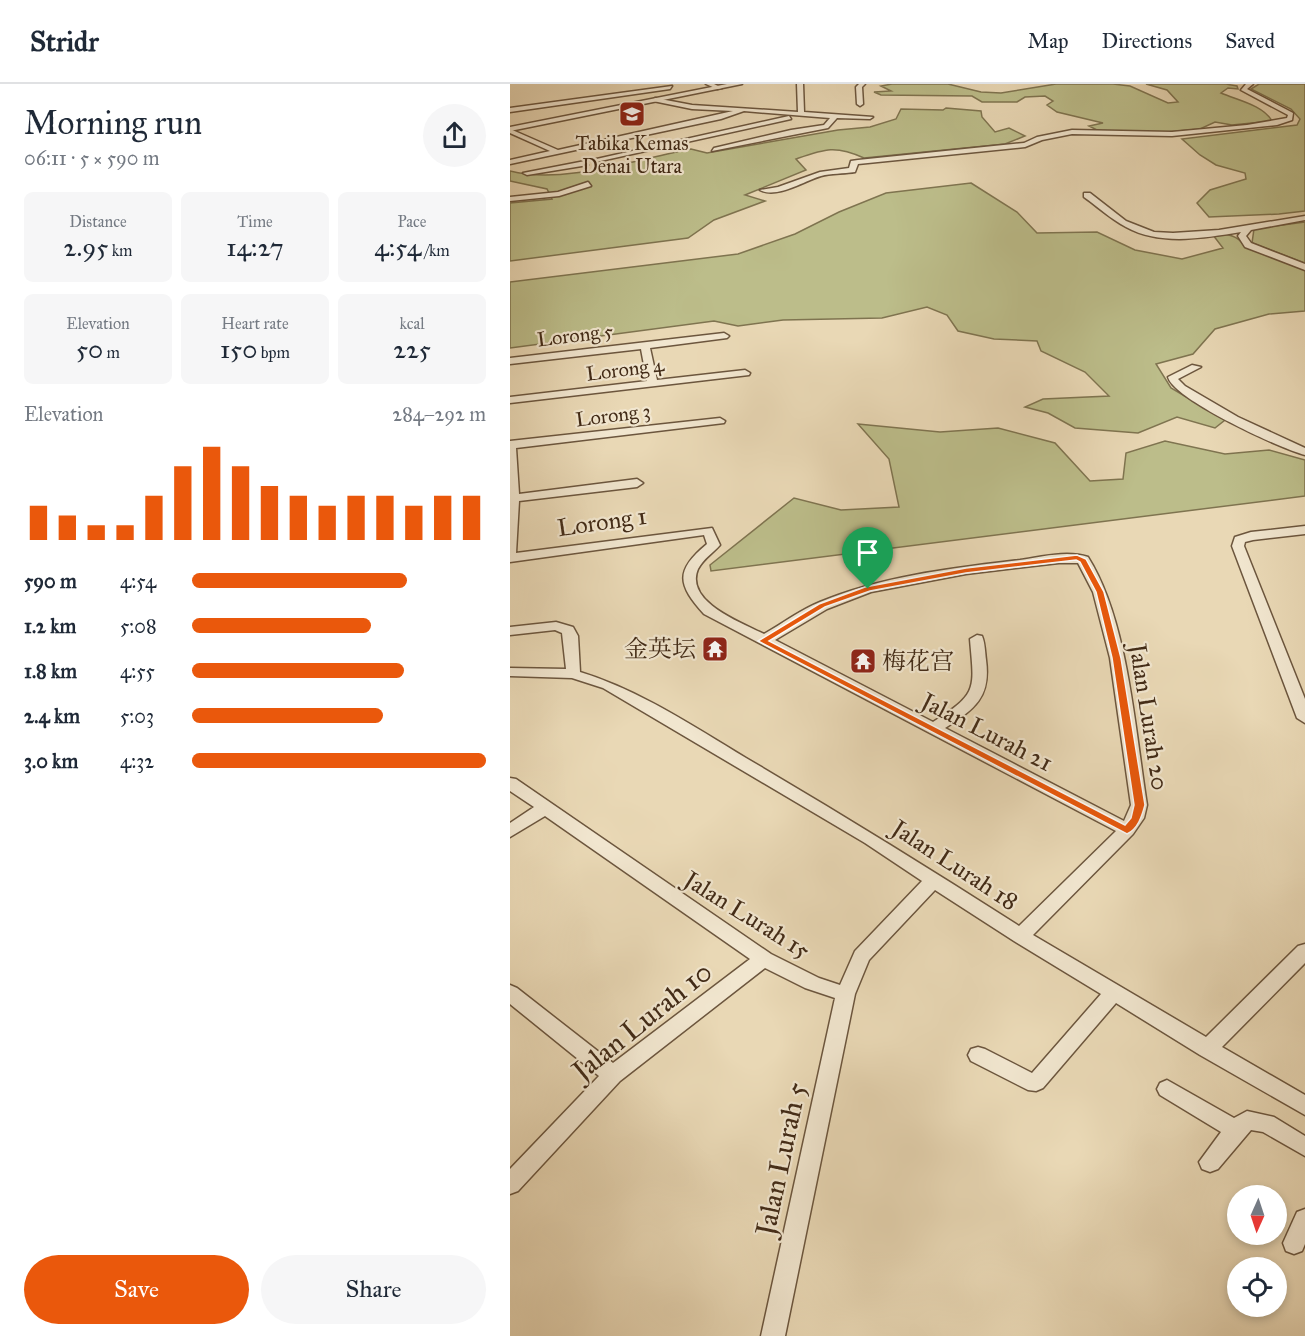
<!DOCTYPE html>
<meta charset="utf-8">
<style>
body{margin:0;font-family:"IM FELL Great Primer","Noto Serif SC",serif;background:#f6f6f7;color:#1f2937;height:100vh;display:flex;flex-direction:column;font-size:22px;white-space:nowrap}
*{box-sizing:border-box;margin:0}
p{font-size:20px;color:#747a83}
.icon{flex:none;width:33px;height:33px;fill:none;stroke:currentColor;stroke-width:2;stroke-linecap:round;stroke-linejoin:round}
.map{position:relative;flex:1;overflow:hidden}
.side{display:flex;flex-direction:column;background:#fff;width:510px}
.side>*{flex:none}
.needle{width:39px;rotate:183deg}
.fabs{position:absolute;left:717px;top:1101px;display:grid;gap:12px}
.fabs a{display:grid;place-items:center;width:60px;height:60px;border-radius:50%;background:#fff;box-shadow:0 3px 9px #0003;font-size:30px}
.pin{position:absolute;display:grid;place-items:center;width:51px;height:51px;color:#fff;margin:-62px -26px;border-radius:50% 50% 50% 0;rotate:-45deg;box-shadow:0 0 6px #0007}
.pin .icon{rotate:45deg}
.round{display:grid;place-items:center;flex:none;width:63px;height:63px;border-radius:32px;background:#f6f6f7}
.head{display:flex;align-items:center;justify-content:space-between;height:102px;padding:0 24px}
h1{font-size:33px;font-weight:600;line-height:45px}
.stats{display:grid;grid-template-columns:repeat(3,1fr);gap:9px;height:102px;padding:6px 24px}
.stats div{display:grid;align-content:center;border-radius:9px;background:#f6f6f7;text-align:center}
.stats b{font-size:26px;font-weight:600}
.stats small{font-size:16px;font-weight:400}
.stats p{font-size:16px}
.chart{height:168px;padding:12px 24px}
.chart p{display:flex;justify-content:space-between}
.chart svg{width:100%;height:108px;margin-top:6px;stroke:#ea580c;stroke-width:6}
.primary-button{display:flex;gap:12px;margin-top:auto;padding:12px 24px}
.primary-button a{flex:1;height:69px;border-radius:36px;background:#ea580c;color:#fff;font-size:24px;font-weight:600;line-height:69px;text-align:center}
.primary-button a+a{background:#f6f6f7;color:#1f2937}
ul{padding:0 24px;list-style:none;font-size:20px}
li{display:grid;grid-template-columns:96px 72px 1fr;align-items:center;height:45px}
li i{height:15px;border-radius:8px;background:#ea580c}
header{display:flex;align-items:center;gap:36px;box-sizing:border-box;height:84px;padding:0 30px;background:#fff;border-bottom:2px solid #e0e1e3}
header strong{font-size:28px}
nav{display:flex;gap:33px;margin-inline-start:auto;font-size:21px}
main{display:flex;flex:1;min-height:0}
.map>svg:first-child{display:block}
.green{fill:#bcbd8a;stroke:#7f7450;stroke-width:1.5}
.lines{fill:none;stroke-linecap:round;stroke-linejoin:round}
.minor-casing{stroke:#6c563e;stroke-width:3}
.tertiary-casing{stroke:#6c563e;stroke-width:3}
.minor{fill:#f1e6cf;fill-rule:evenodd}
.tertiary{fill:#f1e6cf;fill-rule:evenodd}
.route{fill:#ea580c;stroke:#fff;stroke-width:1.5;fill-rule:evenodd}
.labels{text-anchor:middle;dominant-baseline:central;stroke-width:4.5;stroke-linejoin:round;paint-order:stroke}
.far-poi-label{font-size:20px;fill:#422b17;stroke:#f1e6cf}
.far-street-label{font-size:20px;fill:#422b17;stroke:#f1e6cf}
.street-label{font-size:24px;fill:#422b17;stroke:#f1e6cf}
.poi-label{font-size:24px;fill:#422b17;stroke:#f1e6cf;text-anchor:end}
.near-street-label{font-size:28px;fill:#422b17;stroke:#f1e6cf}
</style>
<header>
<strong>Stridr</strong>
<nav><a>Map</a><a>Directions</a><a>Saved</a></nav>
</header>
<main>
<section class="side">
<div class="head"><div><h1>Morning run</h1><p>06:11 · 5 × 590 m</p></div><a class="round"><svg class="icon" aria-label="share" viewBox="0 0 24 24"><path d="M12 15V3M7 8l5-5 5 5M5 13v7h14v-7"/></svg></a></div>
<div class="stats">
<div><p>Distance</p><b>2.95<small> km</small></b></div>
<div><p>Time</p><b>14:27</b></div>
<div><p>Pace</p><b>4:54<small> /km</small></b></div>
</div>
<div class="stats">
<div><p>Elevation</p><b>50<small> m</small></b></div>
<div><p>Heart rate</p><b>150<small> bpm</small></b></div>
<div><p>kcal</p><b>225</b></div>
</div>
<div class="chart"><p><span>Elevation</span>284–292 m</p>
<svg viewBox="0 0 160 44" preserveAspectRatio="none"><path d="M5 44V30M15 44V34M25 44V38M35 44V38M45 44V26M55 44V14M65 44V6M75 44V14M85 44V22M95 44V26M105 44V30M115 44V26M125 44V26M135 44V30M145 44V26M155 44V26"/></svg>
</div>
<ul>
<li><b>590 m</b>4:54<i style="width:73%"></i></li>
<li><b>1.2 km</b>5:08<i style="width:61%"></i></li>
<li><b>1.8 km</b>4:55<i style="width:72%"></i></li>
<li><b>2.4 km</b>5:03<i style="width:65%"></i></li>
<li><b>3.0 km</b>4:32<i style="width:100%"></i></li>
</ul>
<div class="primary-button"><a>Save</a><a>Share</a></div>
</section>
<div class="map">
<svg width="795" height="1252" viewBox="0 0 795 1252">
<rect width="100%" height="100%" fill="#e9d8b5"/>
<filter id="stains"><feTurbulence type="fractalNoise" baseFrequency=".00333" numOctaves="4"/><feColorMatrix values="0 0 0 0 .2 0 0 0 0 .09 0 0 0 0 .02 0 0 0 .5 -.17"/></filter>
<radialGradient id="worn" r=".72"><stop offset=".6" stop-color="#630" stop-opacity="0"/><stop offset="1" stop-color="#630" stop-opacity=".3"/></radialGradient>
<g class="green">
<path d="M382 0H438L471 8 491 9 546 0H603L620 2 658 19 668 18 657 6 636 0H716L727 2 728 5 718 4 711 9C727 16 753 21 762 37L722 41 705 38 690 45 645 49 589 47 579 42 593 39 547 28 537 21 543 17 535 12 515 13 507 18H472L462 12 371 11 364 8 381 7 371 2Z"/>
<polygon points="749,0 795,0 795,127 769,130 699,133 687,119 700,106 736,95 735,89 706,81 690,71 672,55 787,41 790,35 781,25 741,5"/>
<path d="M436 24 471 27 472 33 485 48 499 44 515 52 495 60 354 74C325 61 315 65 286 75L296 86 235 111 255 117 204 136 178 154 0 177V119L42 115 37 105 0 97V87C54 101 126 75 181 65L197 69 328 46 360 43 386 35 391 25 433 26Z"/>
<path d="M461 99 507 128 527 149 587 148 625 166 672 175 713 164 703 151C716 149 728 151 735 163L795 186V227L759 230 705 245 683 270 646 280 661 304 715 336 705 344 667 333 628 349 565 344 538 329 515 323 533 315 599 312 575 288 531 267 527 257 484 255 448 247 437 231 417 223 372 234 273 236 228 242 204 237 0 264V198L228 170 285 150 329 128 376 109Z"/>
<polygon points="795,138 795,179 742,159 744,145"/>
<polygon points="348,340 430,348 488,344 545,359 580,397 613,395 616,369 655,357 715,370 759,366 795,376 795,412 201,487 200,481 284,414 331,426 389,423 379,375"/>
</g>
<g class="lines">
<defs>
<g id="minor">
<polygon points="196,0 204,0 212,4 207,5"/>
<polygon points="287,0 293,0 294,28 363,33 360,35 327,34 318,44 202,67 204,64 281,46 314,41 320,34 234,27 211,35 0,80 0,76 40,67 0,49 0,45 48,66 223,27 182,25 143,17 145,14 182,21 288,28"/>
<polygon points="349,0 355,0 352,3 353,20 350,22 347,20 346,3"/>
<path d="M736 0H743L737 5 783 29 782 36 767 41 662 52 562 50 532 56 515 63 348 80 345 88C333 90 321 89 311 92 294 97 267 115 250 106L268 103 310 88 339 84 341 77 348 76 514 59 527 53 562 46 662 48 737 41 777 34 778 31 731 6Z"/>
<polygon points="162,2 160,5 0,28 0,24"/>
<polygon points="279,32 281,35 86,78 82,76"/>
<polygon points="75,77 78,81 17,91 13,89"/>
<polygon points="78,98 81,102 49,112 0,117 0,113 48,108"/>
<path d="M574 109H580L616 137 644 148 663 149 709 146 795 132V136L741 146 736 152 741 159 795 180V186L735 163 728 152 731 148C694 154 650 162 616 143 601 135 588 123 574 113Z"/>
<polygon points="214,249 219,252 217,254 140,264 147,296 235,286 240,289 239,291 0,319 0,313 137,297 131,265 0,280 0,274"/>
<path d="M682 281 691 283 668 295 675 302 728 333 795 364V371C771 365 663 315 658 293Z"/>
<path d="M210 334 215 337 214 339 6 364 9 410 127 395 133 399 127 403 9 417 6 469 202 444 210 461C203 469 193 475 188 485 174 518 232 539 254 550 272 540 290 526 310 518 372 492 443 484 510 476 531 473 557 466 578 473 618 536 625 646 637 721L634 734 623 750 523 851 696 953 788 862 795 860V879L712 963 795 1011V1031L690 971 606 919 533 1004 526 1007 518 1006 461 977 458 971 461 965 468 963 475 965 522 989 591 910 504 857 425 806 359 876 345 910 275 1252H251L325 914 295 904 255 884 110 997 8 1107 0 1110V1085L89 992 0 920V901L7 904 103 979 240 875 35 732 0 753V739L24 723 0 707V694L6 695 261 870 309 894 330 901 345 867 412 797 355 759 93 604 62 594 0 592V584L56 585 52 549 45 546 0 551V543L46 538 63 543 68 552 70 588C129 606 183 642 236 674 328 728 419 784 509 842L606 747 194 530C168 501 164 487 197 460L194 451 0 478V357ZM549 479H568L583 508 600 574 621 721 614 737 435 644C465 625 481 613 476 576 475 568 475 559 472 552L467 551 460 555C464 605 469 609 423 638L265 556 317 525 361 508 456 490Z"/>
<polygon points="795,442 795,450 743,456 735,458 734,462 795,615 795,639 787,634 722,462 725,453 741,448"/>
<polygon points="657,996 724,1034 737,1027 764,1033 795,1052 795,1072 753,1048 741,1046 708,1085 700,1088 692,1085 689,1078 711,1048 650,1011 647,1005 650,999"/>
<polygon points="795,1125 795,1160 792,1167 784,1170 776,1167 773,1159 787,1128"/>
</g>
<polygon id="tertiary" points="217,0 232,0 0,47 0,43"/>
</defs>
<use href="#minor" class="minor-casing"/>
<use href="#tertiary" class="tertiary-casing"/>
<use href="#minor" class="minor"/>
<use href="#tertiary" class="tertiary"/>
</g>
<path class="route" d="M567 471 576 475 594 508 611 574 635 721C632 732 628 745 617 750L248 557 309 520 355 503 456 484ZM566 476 570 478 586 508 602 574 624 721 621 734 615 741 259 557 315 523 360 507 456 489Z"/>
<defs>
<symbol id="school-square" viewBox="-11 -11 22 22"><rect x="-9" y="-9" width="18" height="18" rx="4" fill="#8f2418" stroke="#f1e6cf"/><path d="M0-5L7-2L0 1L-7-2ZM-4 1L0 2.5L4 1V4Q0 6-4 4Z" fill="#fff"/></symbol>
<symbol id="temple-square" viewBox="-11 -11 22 22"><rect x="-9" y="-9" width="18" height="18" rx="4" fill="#8f2418" stroke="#f1e6cf"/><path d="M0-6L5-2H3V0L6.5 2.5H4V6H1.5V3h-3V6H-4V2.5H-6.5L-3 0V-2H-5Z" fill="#fff"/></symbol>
</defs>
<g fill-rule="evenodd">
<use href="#school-square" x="107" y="15" width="30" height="30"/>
<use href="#temple-square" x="190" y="550" width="30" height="30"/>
<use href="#temple-square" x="338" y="562" width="30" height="30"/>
</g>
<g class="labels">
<g class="far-poi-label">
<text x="122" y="59">Tabika Kemas<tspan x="122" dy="23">Denai Utara</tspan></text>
</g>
<g class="far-street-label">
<text transform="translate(65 251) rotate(-7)">Lorong 5</text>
<text transform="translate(115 285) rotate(-7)">Lorong 4</text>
<text transform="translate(103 331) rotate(-7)">Lorong 3</text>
</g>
<g class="street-label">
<text transform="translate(92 438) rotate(-8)">Lorong 1</text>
<text transform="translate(639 633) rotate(81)">Jalan Lurah 20</text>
<text transform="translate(477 648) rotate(27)">Jalan Lurah 21</text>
<text transform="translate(445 781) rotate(33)">Jalan Lurah 18</text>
<text transform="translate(237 831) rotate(32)">Jalan Lurah 15</text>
</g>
<g class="poi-label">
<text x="186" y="565">金英坛</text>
<text x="372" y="577" text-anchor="start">梅花宫</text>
</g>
<g class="near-street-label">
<text transform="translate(132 937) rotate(-39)">Jalan Lurah 10</text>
<text transform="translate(271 1075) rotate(-78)">Jalan Lurah 5</text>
</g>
</g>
<rect width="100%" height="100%" filter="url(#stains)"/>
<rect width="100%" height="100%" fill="url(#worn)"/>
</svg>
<div class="fabs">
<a><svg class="needle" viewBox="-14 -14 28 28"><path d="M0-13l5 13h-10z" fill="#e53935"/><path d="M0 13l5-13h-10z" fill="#747a83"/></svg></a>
<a><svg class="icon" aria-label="locate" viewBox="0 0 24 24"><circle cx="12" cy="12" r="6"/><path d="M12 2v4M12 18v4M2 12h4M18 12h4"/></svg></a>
</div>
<div class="pin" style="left:358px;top:505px;background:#1e9e55"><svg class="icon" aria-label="arrive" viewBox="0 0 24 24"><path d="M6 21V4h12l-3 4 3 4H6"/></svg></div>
</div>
</main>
